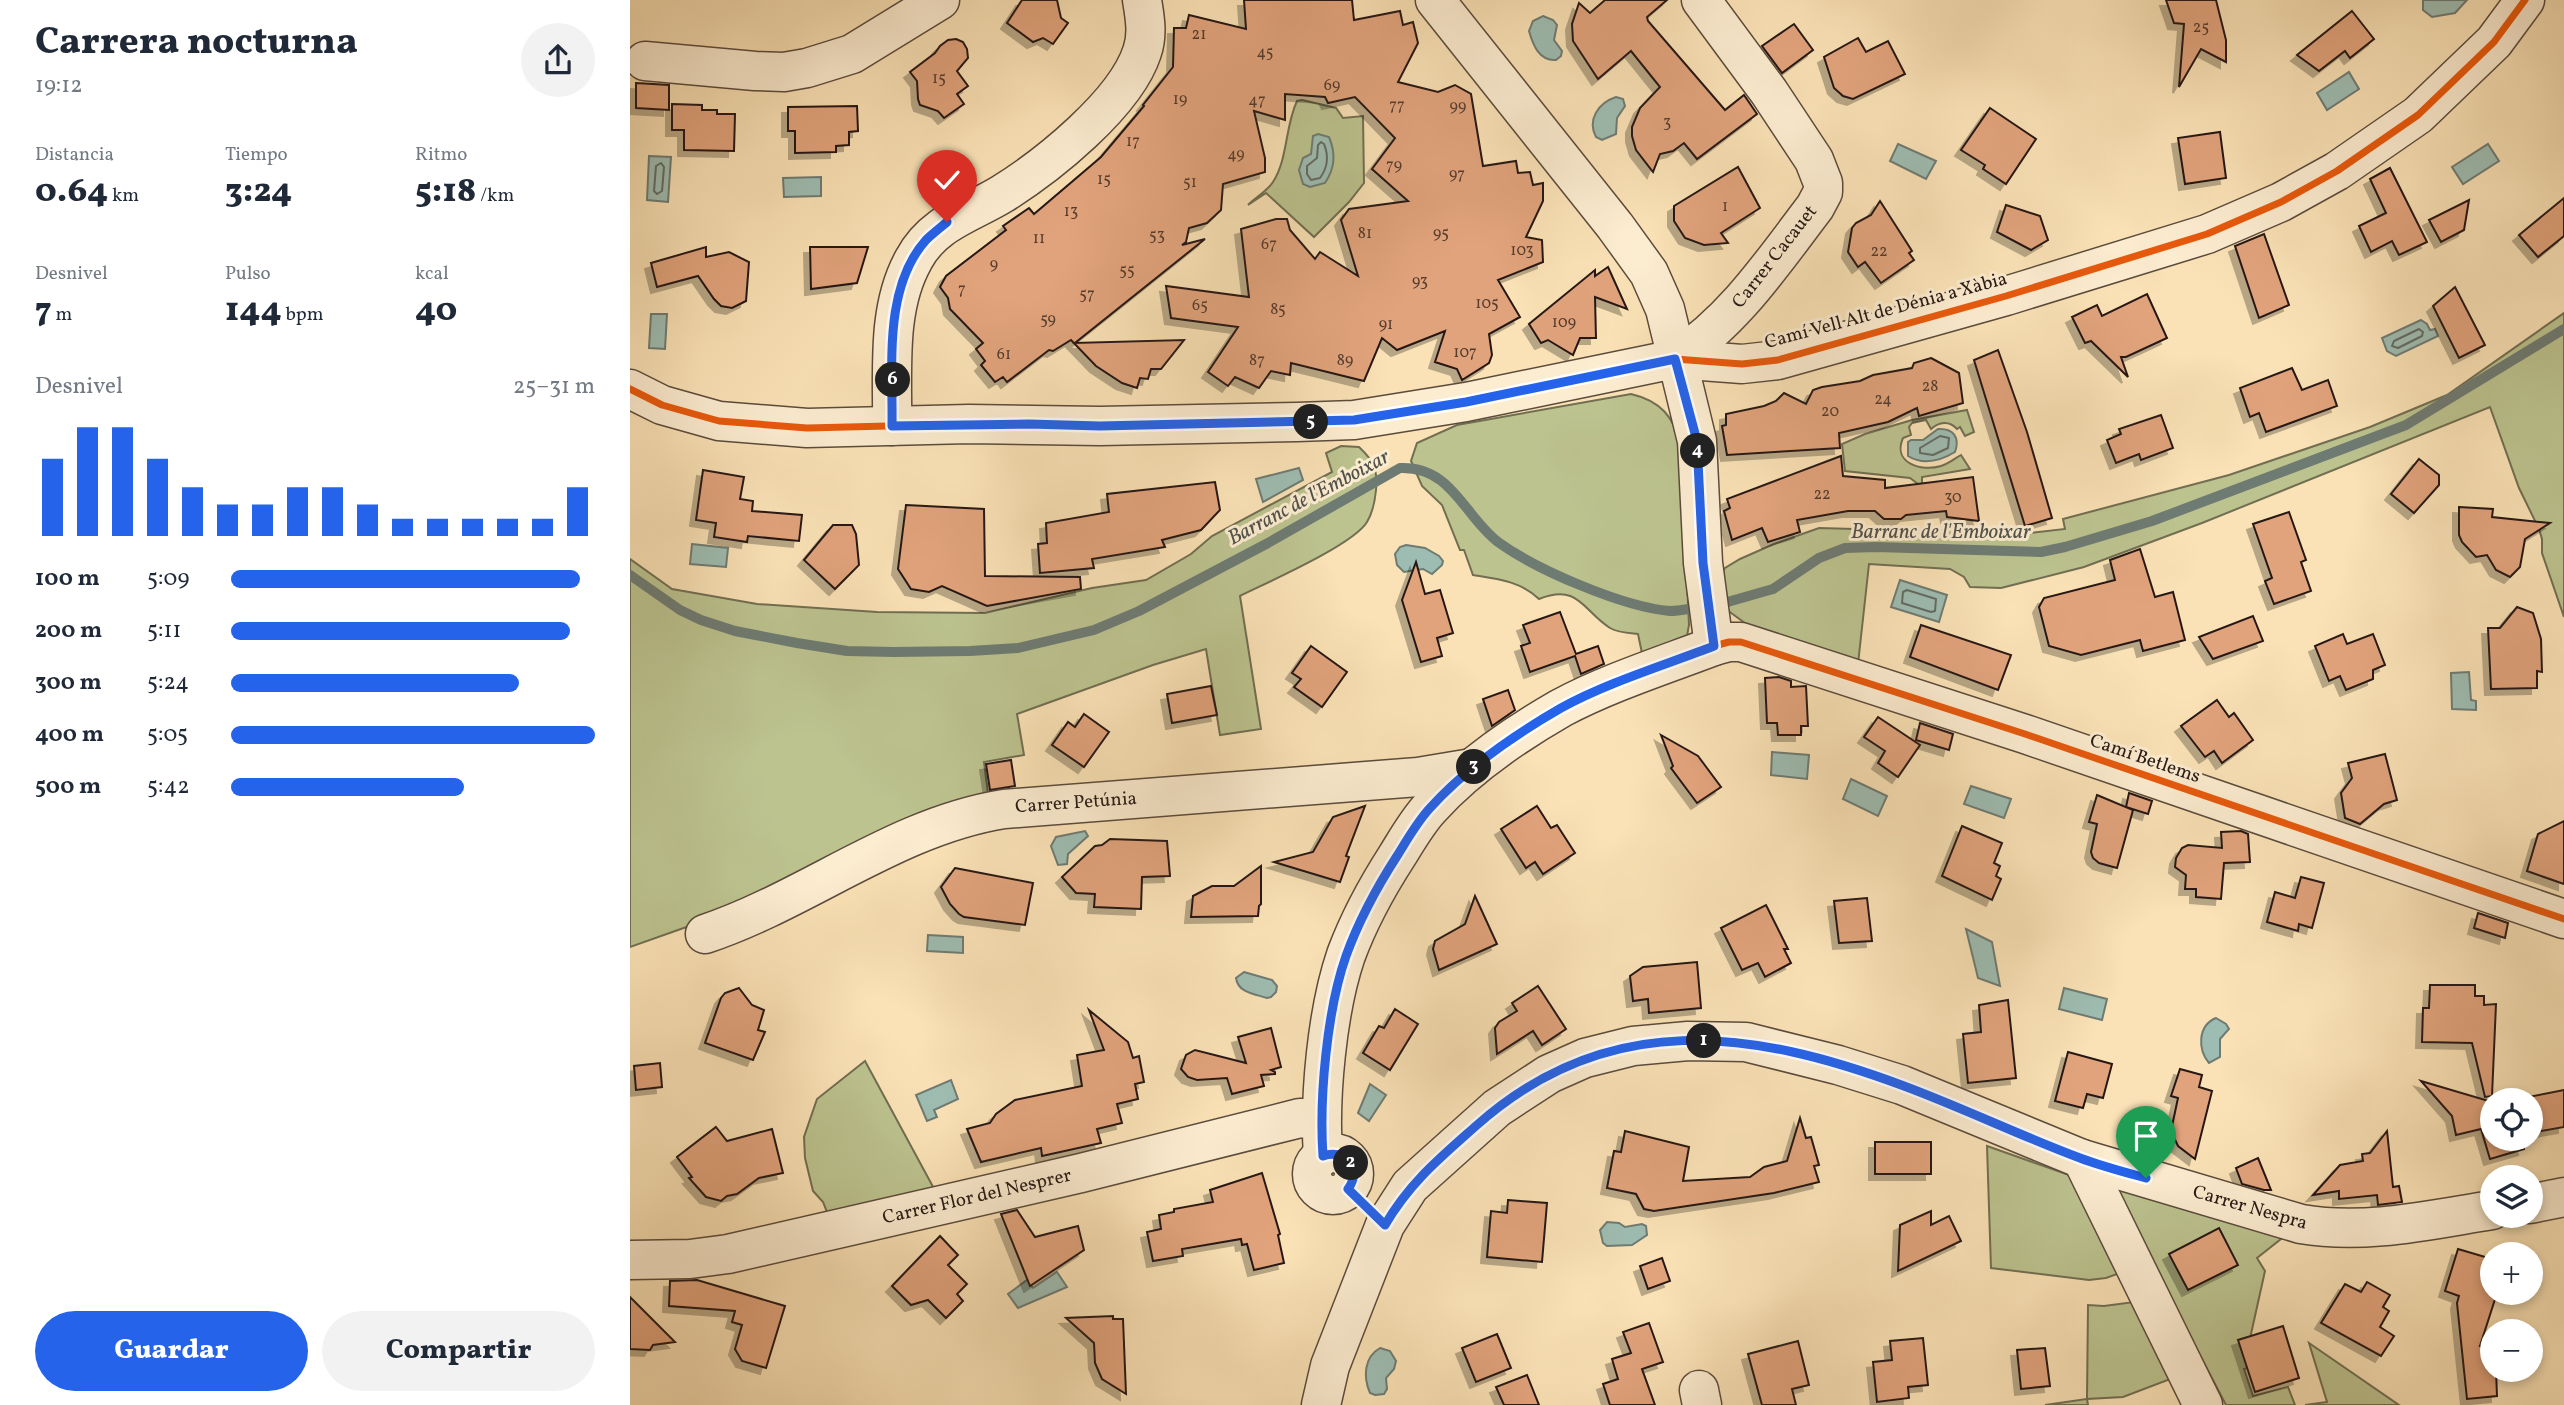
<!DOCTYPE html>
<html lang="es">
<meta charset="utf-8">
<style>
body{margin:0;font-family:Vollkorn,serif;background:#f2f2f3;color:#1f2937;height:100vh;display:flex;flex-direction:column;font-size:26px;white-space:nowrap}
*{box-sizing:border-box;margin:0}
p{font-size:23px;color:#747a83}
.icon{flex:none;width:38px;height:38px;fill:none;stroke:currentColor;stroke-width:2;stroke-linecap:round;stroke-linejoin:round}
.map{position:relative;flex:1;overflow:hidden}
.details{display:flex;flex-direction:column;background:#fff;width:630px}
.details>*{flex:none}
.controls{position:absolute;left:1850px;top:1088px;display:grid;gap:14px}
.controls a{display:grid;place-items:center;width:63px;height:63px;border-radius:50%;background:#fff;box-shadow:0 4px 10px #0003;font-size:35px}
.pin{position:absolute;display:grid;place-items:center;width:60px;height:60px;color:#fff;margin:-72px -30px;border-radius:50% 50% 50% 0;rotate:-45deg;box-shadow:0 0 7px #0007}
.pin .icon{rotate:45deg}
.km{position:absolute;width:35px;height:35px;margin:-18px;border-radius:50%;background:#222;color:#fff;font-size:19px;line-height:35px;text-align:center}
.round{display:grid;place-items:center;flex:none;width:74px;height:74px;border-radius:37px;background:#f2f2f3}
.summary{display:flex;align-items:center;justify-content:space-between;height:119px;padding:0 35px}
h1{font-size:38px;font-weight:800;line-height:52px}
.stats{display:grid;grid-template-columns:repeat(3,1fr);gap:10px;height:119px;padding:7px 35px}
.stats div{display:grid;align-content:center}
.stats b{font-size:35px;font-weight:800}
.stats small{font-size:19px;font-weight:400}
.stats p{font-size:19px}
.chart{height:196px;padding:14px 35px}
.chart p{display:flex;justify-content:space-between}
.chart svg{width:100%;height:126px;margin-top:7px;stroke:#2563eb;stroke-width:6}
.cta{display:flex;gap:14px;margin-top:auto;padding:14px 35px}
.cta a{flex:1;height:80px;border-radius:42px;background:#2563eb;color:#fff;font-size:28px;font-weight:800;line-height:80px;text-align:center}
.cta a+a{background:#f2f2f3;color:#1f2937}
ul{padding:0 35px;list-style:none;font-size:23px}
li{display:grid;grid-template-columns:112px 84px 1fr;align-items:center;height:52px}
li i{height:18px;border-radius:9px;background:#2563eb}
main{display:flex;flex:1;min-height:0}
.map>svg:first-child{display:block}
.green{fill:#bcc38f;stroke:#716e52;stroke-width:2}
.water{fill:#9ebdb2;stroke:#6e7b73;stroke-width:2}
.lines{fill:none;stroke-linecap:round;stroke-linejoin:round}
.shore{stroke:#626b63;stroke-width:2}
.stream{stroke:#6e7b73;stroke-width:10}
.building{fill:#e1a37c;stroke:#261914;stroke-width:2;filter:url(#shadow)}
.minor-casing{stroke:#5b4b3c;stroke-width:41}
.minor{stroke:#fcecd0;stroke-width:38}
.cycleway-casing{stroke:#fcecd0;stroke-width:11}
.cycleway{stroke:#e8590c;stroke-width:7}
.route-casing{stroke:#fff;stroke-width:14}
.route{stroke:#2563eb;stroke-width:9}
.labels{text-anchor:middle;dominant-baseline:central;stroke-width:6;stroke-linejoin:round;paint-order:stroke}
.number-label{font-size:16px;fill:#553c2e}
.street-label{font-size:19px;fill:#261914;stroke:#fcecd0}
.water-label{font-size:21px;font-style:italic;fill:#50524b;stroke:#fcecd0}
</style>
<main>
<section class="details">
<div class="summary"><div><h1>Carrera nocturna</h1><p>19:12</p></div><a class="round"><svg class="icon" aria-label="share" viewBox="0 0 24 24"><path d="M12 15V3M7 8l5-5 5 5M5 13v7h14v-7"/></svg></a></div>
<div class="stats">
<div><p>Distancia</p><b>0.64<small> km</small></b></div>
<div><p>Tiempo</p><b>3:24</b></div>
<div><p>Ritmo</p><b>5:18<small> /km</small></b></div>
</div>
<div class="stats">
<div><p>Desnivel</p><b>7<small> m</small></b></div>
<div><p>Pulso</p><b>144<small> bpm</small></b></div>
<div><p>kcal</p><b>40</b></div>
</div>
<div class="chart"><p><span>Desnivel</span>25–31 m</p>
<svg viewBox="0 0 160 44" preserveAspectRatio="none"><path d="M5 44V17M15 44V6M25 44V6M35 44V17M45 44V27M55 44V33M65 44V33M75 44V27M85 44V27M95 44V33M105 44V38M115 44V38M125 44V38M135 44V38M145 44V38M155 44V27"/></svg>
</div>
<ul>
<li><b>100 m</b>5:09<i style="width:96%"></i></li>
<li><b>200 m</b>5:11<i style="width:93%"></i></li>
<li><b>300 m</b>5:24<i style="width:79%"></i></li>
<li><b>400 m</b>5:05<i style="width:100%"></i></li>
<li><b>500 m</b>5:42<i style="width:64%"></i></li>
</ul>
<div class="cta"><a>Guardar</a><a>Compartir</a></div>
</section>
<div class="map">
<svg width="1934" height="1405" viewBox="0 0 1934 1405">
<defs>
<filter id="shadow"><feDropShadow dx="-6" dy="6" stdDeviation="0" flood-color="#0004"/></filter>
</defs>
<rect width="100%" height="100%" fill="#fae2b6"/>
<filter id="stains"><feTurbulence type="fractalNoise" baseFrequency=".00286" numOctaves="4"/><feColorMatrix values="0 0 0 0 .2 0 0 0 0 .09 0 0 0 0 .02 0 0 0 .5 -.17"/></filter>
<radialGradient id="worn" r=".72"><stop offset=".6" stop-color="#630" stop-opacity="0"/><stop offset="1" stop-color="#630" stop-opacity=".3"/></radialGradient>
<g class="green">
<path d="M672 100 706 108 713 118 733 116 734 183 719 202 684 237 636 193 618 205C625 198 637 191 643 182 658 159 655 126 667 101Z"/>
<polygon points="1934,313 1934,617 1912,553 1912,539 1909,529 1889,488 1860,407 1572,523 1454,567 1371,588 1340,587 1334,577 1320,569 1239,564 1228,664 1130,634 1093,607 1087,580 1095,568 1110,559 1144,544 1189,528 1296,531 1370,528 1373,536 1435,529 1433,519 1599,475 1740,427 1817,395"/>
<path d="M1001 394C1031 401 1044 417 1051 446L1059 625 1057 636 1013 658 1008 634C998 633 989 633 980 628 953 611 949 583 909 599 890 581 868 579 843 575L834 550H830L812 505 792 486 781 461 787 443 827 425Z"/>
<path d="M1337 410 1344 432 1335 436 1330 427 1327 429C1319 420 1309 422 1301 429L1296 420 1282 423 1279 427 1281 435 1273 438C1262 463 1291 472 1311 466 1318 464 1324 459 1331 455L1340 469 1292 477V487L1280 478 1215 471 1212 444 1235 434 1282 420Z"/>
<path d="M711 446 729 447C744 461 748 470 746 490 745 500 742 514 737 522 723 545 638 582 610 596L631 729 590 735 576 649 523 665 387 714 394 755 354 762 358 794 65 924 0 947V559L42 589 127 604 247 612 355 613 462 588 516 580 561 554 582 536 702 472 696 453Z"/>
<polygon points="235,1061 308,1196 199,1217 193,1202 183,1191 175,1158 174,1137 187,1099"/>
<polygon points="1357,1146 1442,1176 1490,1273 1476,1278 1459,1280 1361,1268"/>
<polygon points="1488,1184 1656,1235 1627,1258 1635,1271 1621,1334 1630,1365 1614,1369 1623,1396 1658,1387 1665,1405 1596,1405 1483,1189"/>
<polygon points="1504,1302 1543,1378 1493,1397 1457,1399 1458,1405 1415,1405 1457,1399 1458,1305 1474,1306"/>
<polygon points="1679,1343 1769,1405 1675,1405 1697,1402"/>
</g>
<g class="water">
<polygon points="1793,0 1837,0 1825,13 1802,17 1793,10"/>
<path d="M913 16 923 20 927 25 924 40 932 51 931 56 926 60C909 61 903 45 899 31L903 21Z"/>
<polygon points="1719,72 1729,89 1697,110 1687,93"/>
<path d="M986 97 993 99 995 106 987 118 986 134 972 140 966 137C957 120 968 103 986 97Z"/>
<path d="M688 134 699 137C706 154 705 168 695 183L680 187 673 184 669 170 673 158 681 154 683 136Z"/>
<polygon points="1268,144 1306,161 1296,179 1260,161"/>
<polygon points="1858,144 1869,161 1833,184 1822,167"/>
<polygon points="19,156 41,157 38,202 17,200"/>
<polygon points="191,177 191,196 154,197 153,178"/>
<polygon points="21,314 37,314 35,349 19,348"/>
<polygon points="1791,320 1797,324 1800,330 1805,329 1808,336 1766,356 1757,351 1752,338"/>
<path d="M1308 429C1324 428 1330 438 1325 452 1310 461 1294 466 1278 456V442L1281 440H1293Z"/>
<polygon points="669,468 673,480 633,502 626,479"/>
<polygon points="62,544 98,548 96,567 60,564"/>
<polygon points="776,545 795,548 809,556 813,561 812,565 802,574 793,569 774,572 767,565 765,554 770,547"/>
<polygon points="1270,580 1317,595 1309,622 1261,607"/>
<polygon points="1839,672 1841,700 1846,701 1846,710 1822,709 1821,673"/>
<polygon points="1142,752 1179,755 1177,779 1141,775"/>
<polygon points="1221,779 1257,796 1248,816 1213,799"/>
<polygon points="1341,786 1381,799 1374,818 1334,804"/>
<polygon points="455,831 458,836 438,854 437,864 428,865 421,846 426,837"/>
<polygon points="1336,929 1362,942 1370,986 1348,978"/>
<polygon points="298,935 333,937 333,953 297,951"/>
<path d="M614 972 642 980 647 986 646 992 641 997 637 998C625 994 608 993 606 978Z"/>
<polygon points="1434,988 1477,999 1472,1020 1429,1009"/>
<path d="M1586 1018 1596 1024 1599 1029 1590 1039V1057L1579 1063C1568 1050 1567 1026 1586 1018Z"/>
<polygon points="321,1080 328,1099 304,1110 307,1117 297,1121 286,1095"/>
<polygon points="740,1084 756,1095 739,1121 728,1113"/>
<polygon points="977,1222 989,1223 995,1227 1012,1224 1016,1226 1017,1235 1002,1245 977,1246 973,1243 970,1230"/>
<polygon points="427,1272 437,1287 388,1308 378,1294 397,1280 403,1288"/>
<path d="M750 1348 760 1351 766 1361 764 1369 756 1378 757 1389 754 1394 745 1395 740 1393C733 1377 734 1357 750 1348Z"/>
</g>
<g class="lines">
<g class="shore">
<path d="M691 142 694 144C699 156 698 167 690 178L681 180 677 174V166L687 158 688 145Z"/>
<polygon points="31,163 34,167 32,191 27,194 24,191 26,166"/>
<polygon points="1789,329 1793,332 1792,336 1768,348 1762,346 1764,341"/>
<polygon points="1310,436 1319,438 1318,448 1303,455 1290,453 1290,448"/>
<polygon points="1277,590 1306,599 1305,611 1301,612 1272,603 1273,592"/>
</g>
<g class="stream">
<path d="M0 575 50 610 71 620 105 631 167 643 217 651 264 652 340 651 388 648 464 630 509 611 638 543 770 468C822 466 833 515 868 542 907 570 993 607 1040 611 1050 611 1062 608 1072 607"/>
<polyline points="1087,605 1143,589 1189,558 1215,548 1246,547 1411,552 1435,547 1522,521 1776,425 1934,329"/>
</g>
</g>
<g class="building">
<polygon points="392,0 427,0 431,18 438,23 423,44 413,38 403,42 377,23"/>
<polygon points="614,0 722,0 724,20 770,11 773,25 783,22 788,43 768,82 808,92 825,85 841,94 853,166 886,161 888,173 900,172 903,185 913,183 913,201 896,237 912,240 913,262 868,280 890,317 859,334 862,355 859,363 832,380 827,369 805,362 815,331 767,350 752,338 734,381 661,363 660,375 641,371 629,388 605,377 598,386 578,372 608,327 541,318 536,286 619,297 611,229 646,219 657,219 660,230 685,259 690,252 728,276 711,220 719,209 778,201 742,169 765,138 725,97 698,103 695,97 655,94 655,120 624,111 635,158 635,172 593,184 591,210 577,223 559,228 556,242 552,245 575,239 445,343 554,340 531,369 521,369 518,379 510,378 507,388 492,383 466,366 441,340 423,351 419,350 377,382 373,377 365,382 351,365 355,361 346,349 353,343 320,309 318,298 310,287 316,276 376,230 373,226 399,208 404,214 471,157 514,106 513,105 543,67 544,28 556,28 559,15 616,29"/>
<polygon points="975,0 1037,0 1017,17 1018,21 1095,110 1114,95 1127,114 1067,159 1054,143 1043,151 1030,154 1023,172 1006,150 1002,136 1002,127 1010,108 1030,87 1001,51 968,79 943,41 942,24 949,3 960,13"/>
<polygon points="1536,0 1586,0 1596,40 1596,62 1571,49 1549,87 1554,24 1544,23"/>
<polygon points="1722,11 1744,39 1720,58 1715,51 1689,71 1667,55"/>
<polygon points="1164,24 1183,50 1152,73 1132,46"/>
<polygon points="1228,38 1236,52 1258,41 1275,74 1223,99 1213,96 1204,88 1194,57"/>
<polygon points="326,39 333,42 337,49 338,58 327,71 338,86 327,94 334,104 314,118 308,111 290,105 288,99 287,81 280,72 305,53 310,46 318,40"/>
<polygon points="6,83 39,85 39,110 6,108"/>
<polygon points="42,104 72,105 72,110 87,110 87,114 105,114 104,151 54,150 54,130 42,130"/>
<polygon points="227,106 228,131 219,132 219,145 206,146 206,152 165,153 165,131 158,131 158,107"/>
<polygon points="1360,108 1406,139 1376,184 1353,169 1355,165 1331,150"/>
<polygon points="1590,132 1596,178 1555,184 1548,138"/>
<polygon points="1108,167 1130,208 1091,233 1098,243 1074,245 1055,238 1044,221 1044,206"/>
<polygon points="1760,168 1797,242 1769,255 1762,241 1741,252 1729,226 1756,213 1740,179"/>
<polygon points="1934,198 1934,236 1908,257 1889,235"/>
<polygon points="1839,200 1834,230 1811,242 1799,220"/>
<polygon points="1250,201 1282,251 1279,253 1284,260 1251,283 1235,262 1228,267 1218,252 1222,228 1226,223 1241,215"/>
<polygon points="1376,205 1410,216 1418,240 1401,250 1367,232"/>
<polygon points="1634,234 1659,305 1629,318 1605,246"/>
<polygon points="76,247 76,257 99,252 119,262 116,301 102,308 91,306 84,299 68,276 27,287 21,263"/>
<polygon points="180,247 238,247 227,283 181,289"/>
<polygon points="978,267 997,309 965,297 966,338 950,338 943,355 918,340 911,343 899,324 965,270 965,276"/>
<polygon points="1825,287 1855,345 1829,358 1803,306"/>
<polygon points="1517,294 1537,338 1496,357 1491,357 1498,377 1461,341 1455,343 1442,317 1467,305 1472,316"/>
<polygon points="1368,350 1397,432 1422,518 1395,526 1344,360"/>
<polygon points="1301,358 1329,373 1333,403 1289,416 1287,408 1258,422 1209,433 1210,448 1097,455 1092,426 1096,425 1096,414 1134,406 1146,401 1154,393 1176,404 1183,390 1192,387 1230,381 1243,375 1282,368 1284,363"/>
<polygon points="1662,368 1672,390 1698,380 1707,406 1636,432 1629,413 1620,417 1610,388"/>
<polygon points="1531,415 1543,448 1511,460 1509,454 1486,463 1477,440 1491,434 1489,429"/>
<polygon points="1211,456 1213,476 1255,480 1255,488 1343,477 1349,521 1317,517 1316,511 1276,515 1271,519 1254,519 1245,511 1218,511 1167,520 1170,532 1138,542 1132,528 1102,540 1094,511 1100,508 1097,499"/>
<polygon points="1789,459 1809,475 1809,485 1784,513 1761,494"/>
<polygon points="73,470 114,477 110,499 123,501 122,511 172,515 169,541 118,536 117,542 84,537 86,523 66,520"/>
<polygon points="585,482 590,510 571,530 532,540 535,547 462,559 464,568 410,573 408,544 417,543 416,523 479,512 477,494"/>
<polygon points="276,505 354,509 355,576 450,577 451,589 357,606 312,586 299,592 281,589 268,569"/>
<polygon points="1829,507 1863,509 1862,517 1920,523 1895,539 1890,567 1880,577 1866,570 1857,555 1846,557 1832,542 1829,535"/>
<polygon points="1659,512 1676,560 1671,562 1681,591 1644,604 1635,581 1642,578 1623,524"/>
<polygon points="203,525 222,525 226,534 229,565 205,589 174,560"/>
<polygon points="1510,549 1525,597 1543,592 1555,640 1513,651 1510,640 1451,655 1419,646 1409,607 1414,598 1485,580 1480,560"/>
<polygon points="786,562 795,594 810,590 823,633 807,638 812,656 791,662 772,600"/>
<polygon points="1887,607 1903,613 1911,639 1912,672 1907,671 1907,688 1861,689 1858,628 1870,628"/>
<polygon points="930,612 946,654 968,646 974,664 951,674 945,656 900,672 891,646 900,643 893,625"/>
<polygon points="1623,616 1633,641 1583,659 1569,637"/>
<polygon points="1291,625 1381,655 1368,690 1280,657"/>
<polygon points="1713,634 1717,644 1743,634 1755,665 1743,670 1743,679 1716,690 1710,676 1699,681 1685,646"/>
<polygon points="681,646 717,672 692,707 664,687 671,679 662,673"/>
<polygon points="1149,677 1161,681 1161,687 1176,686 1178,726 1171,726 1171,735 1148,735 1147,723 1137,723 1135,678"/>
<polygon points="581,686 587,715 542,723 537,694"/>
<polygon points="878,690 885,710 862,726 853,699"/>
<polygon points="1587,700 1599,717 1604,713 1623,740 1592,763 1584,751 1575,757 1551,726"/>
<polygon points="454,714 479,732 454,767 422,745 438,722 445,727"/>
<polygon points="1248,717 1290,745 1268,777 1248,763 1255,751 1234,737"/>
<polygon points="1290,723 1323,734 1319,750 1286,740"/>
<polygon points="1031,735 1068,756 1091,787 1067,803 1041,768 1043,766"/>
<polygon points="1755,754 1767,800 1754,804 1730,824 1715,818 1711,793 1722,778 1718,763"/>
<polygon points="381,760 385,786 360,790 356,764"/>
<polygon points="1499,793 1522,801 1518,814 1496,807"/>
<polygon points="1467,795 1503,810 1487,868 1469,863 1463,858 1461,852 1467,824 1459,822"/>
<polygon points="735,806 716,856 719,857 710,882 644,862 683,852 703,817"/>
<polygon points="907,806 921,828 927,825 945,853 913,874 905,862 896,868 871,829"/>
<polygon points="1934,821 1934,884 1897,871 1908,834"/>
<polygon points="1332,826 1372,843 1364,863 1370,866 1366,876 1371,879 1362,900 1312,876"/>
<polygon points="1611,831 1618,834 1620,862 1594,863 1591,899 1566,897 1566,889 1555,889 1556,875 1545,867 1546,858 1552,848 1558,845 1592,848 1591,832"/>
<polygon points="480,839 537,841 540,876 512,877 511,909 464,907 465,894 446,893 432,877 465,846 472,845"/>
<polygon points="631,866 631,904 629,906 628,916 561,917 563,896 582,886 604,886"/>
<polygon points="325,868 403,883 395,925 334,917 329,914 320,904 311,887"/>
<polygon points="1671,877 1694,883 1682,928 1669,924 1668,931 1637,922 1645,892 1665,898"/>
<polygon points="845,896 867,944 809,970 803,949 805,941 835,924"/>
<polygon points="1237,898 1242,941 1209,943 1204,901"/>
<polygon points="1136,905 1158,949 1154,949 1161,963 1135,977 1128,963 1112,970 1091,928"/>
<polygon points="1848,913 1878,923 1875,938 1844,928"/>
<polygon points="1067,962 1071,1008 1019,1013 1018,999 1003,1001 1000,976 1013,967"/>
<polygon points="1800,985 1845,985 1845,996 1854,996 1854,1005 1866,1004 1862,1096 1855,1097 1842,1043 1792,1042 1793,1008 1799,1008"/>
<polygon points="908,986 936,1029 912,1045 903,1031 867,1054 865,1028 869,1022 887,1011 882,1003"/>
<polygon points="109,988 122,1005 134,1010 128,1030 135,1032 123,1060 75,1043 91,998 95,993"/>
<polygon points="1378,1000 1386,1078 1338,1083 1333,1034 1351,1032 1349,1005"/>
<polygon points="765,1009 788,1024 760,1070 733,1053 749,1026 754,1028"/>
<polygon points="459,1010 498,1042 503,1058 509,1056 514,1082 505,1084 508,1099 487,1104 492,1123 467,1129 471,1143 412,1156 411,1148 351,1162 337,1129 360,1123 366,1114 385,1100 452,1086 447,1055 474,1050"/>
<polygon points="641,1028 651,1067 641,1070 645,1072 645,1074 631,1075 634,1086 602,1094 597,1078 567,1080 558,1077 551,1069 556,1055 565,1050 616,1063 608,1037"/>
<polygon points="1438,1052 1482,1064 1473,1098 1457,1094 1453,1108 1425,1101"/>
<polygon points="30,1063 32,1087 6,1090 4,1066"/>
<polygon points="1550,1069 1572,1075 1569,1087 1582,1091 1565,1159 1548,1146 1541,1131 1548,1098 1541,1096"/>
<polygon points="1791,1081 1862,1102 1862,1139 1891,1139 1894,1149 1860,1159 1851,1129 1826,1135 1822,1116"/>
<polygon points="1934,1090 1934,1127 1900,1133 1900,1101 1878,1101"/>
<polygon points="1170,1118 1176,1138 1181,1137 1189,1165 1184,1166 1189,1182 1144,1193 1024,1211 1014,1209 1006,1194 977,1188 984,1151 991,1152 995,1131 1059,1147 1053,1181 1120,1177 1134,1167 1157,1161"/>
<polygon points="86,1127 97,1141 142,1129 153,1173 129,1178 107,1194 97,1196 91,1201 76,1197 59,1178 62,1177 47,1157"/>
<polygon points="1757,1131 1763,1187 1769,1186 1772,1202 1748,1205 1747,1195 1709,1199 1709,1191 1683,1195 1710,1165 1733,1161 1732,1154 1740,1153"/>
<rect x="1245" y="1142" width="56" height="32"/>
<polygon points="1628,1158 1641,1190 1634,1190 1612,1184 1606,1168"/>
<polygon points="632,1173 650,1234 648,1235 654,1263 624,1270 617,1244 612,1245 611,1239 552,1249 553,1256 523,1261 517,1232 531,1229 529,1215 544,1212 544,1209 583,1202 580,1190"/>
<polygon points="878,1200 917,1203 912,1262 857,1257 861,1211 877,1213"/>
<polygon points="387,1210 405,1237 448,1226 454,1250 400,1286 371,1214"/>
<polygon points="1301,1211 1301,1225 1319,1216 1331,1241 1268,1271 1270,1225"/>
<polygon points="1589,1228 1608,1265 1558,1290 1539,1254"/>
<polygon points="310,1236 328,1255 318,1265 337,1284 327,1294 333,1301 316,1318 298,1300 281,1305 262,1286"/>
<polygon points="1828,1249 1862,1259 1862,1293 1867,1293 1850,1346 1862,1345 1862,1370 1866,1370 1867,1396 1837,1399 1827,1303 1829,1296 1815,1291"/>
<polygon points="1032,1258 1040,1281 1018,1289 1010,1266"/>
<polygon points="67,1280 155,1306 136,1368 112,1361 105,1349 112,1325 102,1322 105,1311 39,1306 40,1281"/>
<polygon points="1737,1282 1760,1295 1753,1307 1759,1311 1750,1327 1764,1336 1751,1356 1691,1323 1715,1284 1731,1292"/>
<polygon points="0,1297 45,1342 23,1345 20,1350 0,1349"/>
<polygon points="483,1316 483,1319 493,1319 496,1394 472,1379 465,1363 464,1343 436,1318"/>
<polygon points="1019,1323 1033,1362 1012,1369 1025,1405 980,1405 973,1384 988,1379 982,1359 1001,1353 993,1332"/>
<polygon points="1653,1326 1669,1378 1625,1392 1608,1340"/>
<polygon points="867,1334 881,1368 846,1382 832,1348"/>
<polygon points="1293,1338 1298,1385 1278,1387 1279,1398 1247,1402 1243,1362 1262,1360 1260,1341"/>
<polygon points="1168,1341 1179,1385 1162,1389 1166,1405 1132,1405 1118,1354"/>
<polygon points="1415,1348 1420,1386 1391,1389 1387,1350"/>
<polygon points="897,1375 909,1405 874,1405 866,1387"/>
</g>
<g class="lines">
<defs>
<g id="minor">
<polyline points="805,0 985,226 1019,273 1035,309 1067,441 1073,563 1084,646"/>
<polyline points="15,61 125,71 154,72 177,68 222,54 310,0"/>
<path d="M1045 359C1104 321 1143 262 1185 207L1193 192V183L1184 160 1139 92 1071 0"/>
<polyline points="0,389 32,405 89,421 177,428 339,424 470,426 667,422 724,420 836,402 1045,359 1112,364 1148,360 1376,296 1577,234 1651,202 1707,171 1788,115 1864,42 1895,0"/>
<path d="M262 426C263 371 256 308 284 259 303 223 339 214 372 194 417 166 495 104 512 52 518 35 515 18 512 0"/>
<path d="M75 934C177 900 266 826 374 809L788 777 842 768"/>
<circle cx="703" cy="1174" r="21"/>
<path d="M693 1156C689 1097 697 1011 716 955 729 920 747 887 767 856 777 840 787 822 800 808 837 767 884 735 931 708 978 683 1034 665 1084 646L1099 642H1111L1395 734 1934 919"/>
<polyline points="1452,1159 1573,1405"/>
<polyline points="1900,1204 1934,1197"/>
<polyline points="1,1260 60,1259 98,1254 451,1173 670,1118 691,1120"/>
<polyline points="1069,1390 1072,1405"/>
<path d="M691 1405 700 1366 755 1225 780 1186 867 1108 919 1074 955 1058 1003 1046 1058 1041 1116 1042 1208 1065 1272 1085 1452 1159 1671 1224C1735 1235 1799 1220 1862 1210"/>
</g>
</defs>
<use href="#minor" class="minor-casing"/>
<use href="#minor" class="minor"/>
<defs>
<g id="cycleway">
<polyline points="0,389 32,405 89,421 177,428 339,424 470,426 667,422 724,420 836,402 1045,359 1112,364 1148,360 1376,296 1577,234 1651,202 1707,171 1788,115 1864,42 1895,0"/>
<path d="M693 1156C689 1097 697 1011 716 955 729 920 747 887 767 856 777 840 787 822 800 808 837 767 884 735 931 708 978 683 1034 665 1084 646L1099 642H1111L1395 734 1934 919"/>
</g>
</defs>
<use href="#cycleway" class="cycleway-casing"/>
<use href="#cycleway" class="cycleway"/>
</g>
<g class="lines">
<defs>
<path id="route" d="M317 222C310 228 302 234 296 240 253 288 263 367 262 426L399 424 470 426 724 420 836 402 1045 359 1067 441 1073 563 1084 646C1035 665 976 683 931 708 884 735 837 767 800 808 787 822 777 840 767 856 747 887 729 920 716 956 697 1010 689 1098 693 1156 715 1148 733 1169 718 1189L755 1225C780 1182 811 1157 847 1125 978 1009 1122 1029 1274 1086 1333 1108 1391 1136 1450 1158 1471 1166 1494 1172 1516 1178"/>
</defs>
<use href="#route" class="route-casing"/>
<use href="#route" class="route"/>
</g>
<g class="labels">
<g class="number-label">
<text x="1571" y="28">25</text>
<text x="569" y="35">21</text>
<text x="635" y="53">45</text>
<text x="309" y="79">15</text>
<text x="702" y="86">69</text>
<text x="550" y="100">19</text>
<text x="627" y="101">47</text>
<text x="767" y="106">77</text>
<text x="828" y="107">99</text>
<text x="1037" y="123">3</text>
<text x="503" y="142">17</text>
<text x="606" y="155">49</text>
<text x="764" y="166">79</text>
<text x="827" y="175">97</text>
<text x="474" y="180">15</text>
<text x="560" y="183">51</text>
<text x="1095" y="207">1</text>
<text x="441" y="212">13</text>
<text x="735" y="234">81</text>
<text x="811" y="234">95</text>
<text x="527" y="236">53</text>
<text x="409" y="239">11</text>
<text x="639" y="245">67</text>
<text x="892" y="251">103</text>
<text x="1249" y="252">22</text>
<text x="364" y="265">9</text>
<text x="497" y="271">55</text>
<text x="790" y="282">93</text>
<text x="332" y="290">7</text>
<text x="457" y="295">57</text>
<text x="857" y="304">105</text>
<text x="570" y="306">65</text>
<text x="648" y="310">85</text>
<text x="418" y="320">59</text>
<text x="934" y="323">109</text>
<text x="756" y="325">91</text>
<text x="835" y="353">107</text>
<text x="374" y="355">61</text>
<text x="627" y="361">87</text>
<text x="715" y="361">89</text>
<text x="1300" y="387">28</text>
<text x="1253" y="400">24</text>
<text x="1200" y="412">20</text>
<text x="1192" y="495">22</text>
<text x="1323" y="498">30</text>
</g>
<g class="street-label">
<text transform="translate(1145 257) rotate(-52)">Carrer Cacauet</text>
<text transform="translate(1256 311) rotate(-15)">Camí Vell Alt de Dénia a Xàbia</text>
<text transform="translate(1515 759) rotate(19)">Camí Betlems</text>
<text transform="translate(446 803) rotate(-4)">Carrer Petúnia</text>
<text transform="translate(347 1197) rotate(-13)">Carrer Flor del Nesprer</text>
<text transform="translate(1620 1208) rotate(16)">Carrer Nespra</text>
</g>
<g class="water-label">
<text transform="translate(679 498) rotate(-28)">Barranc de l'Emboixar</text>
<text x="1311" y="532">Barranc de l'Emboixar</text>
</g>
</g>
<rect width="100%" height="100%" filter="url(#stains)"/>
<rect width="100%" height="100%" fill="url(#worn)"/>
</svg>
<div class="controls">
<a><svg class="icon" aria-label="locate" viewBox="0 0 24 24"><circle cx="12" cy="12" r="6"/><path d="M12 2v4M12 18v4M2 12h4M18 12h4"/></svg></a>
<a><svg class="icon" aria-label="layers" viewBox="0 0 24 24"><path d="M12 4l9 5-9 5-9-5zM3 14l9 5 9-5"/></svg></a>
<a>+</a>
<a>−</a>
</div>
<div class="pin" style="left:1516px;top:1178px;background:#1e9e55"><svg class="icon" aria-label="arrive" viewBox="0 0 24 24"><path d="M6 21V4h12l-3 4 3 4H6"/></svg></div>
<div class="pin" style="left:317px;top:222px;background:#d93025"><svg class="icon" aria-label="check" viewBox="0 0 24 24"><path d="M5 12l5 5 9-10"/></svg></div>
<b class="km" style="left:1074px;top:1041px">1</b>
<b class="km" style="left:721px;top:1163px">2</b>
<b class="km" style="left:844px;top:767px">3</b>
<b class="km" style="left:1068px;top:451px">4</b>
<b class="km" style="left:681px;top:422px">5</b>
<b class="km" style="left:263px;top:380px">6</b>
</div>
</main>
